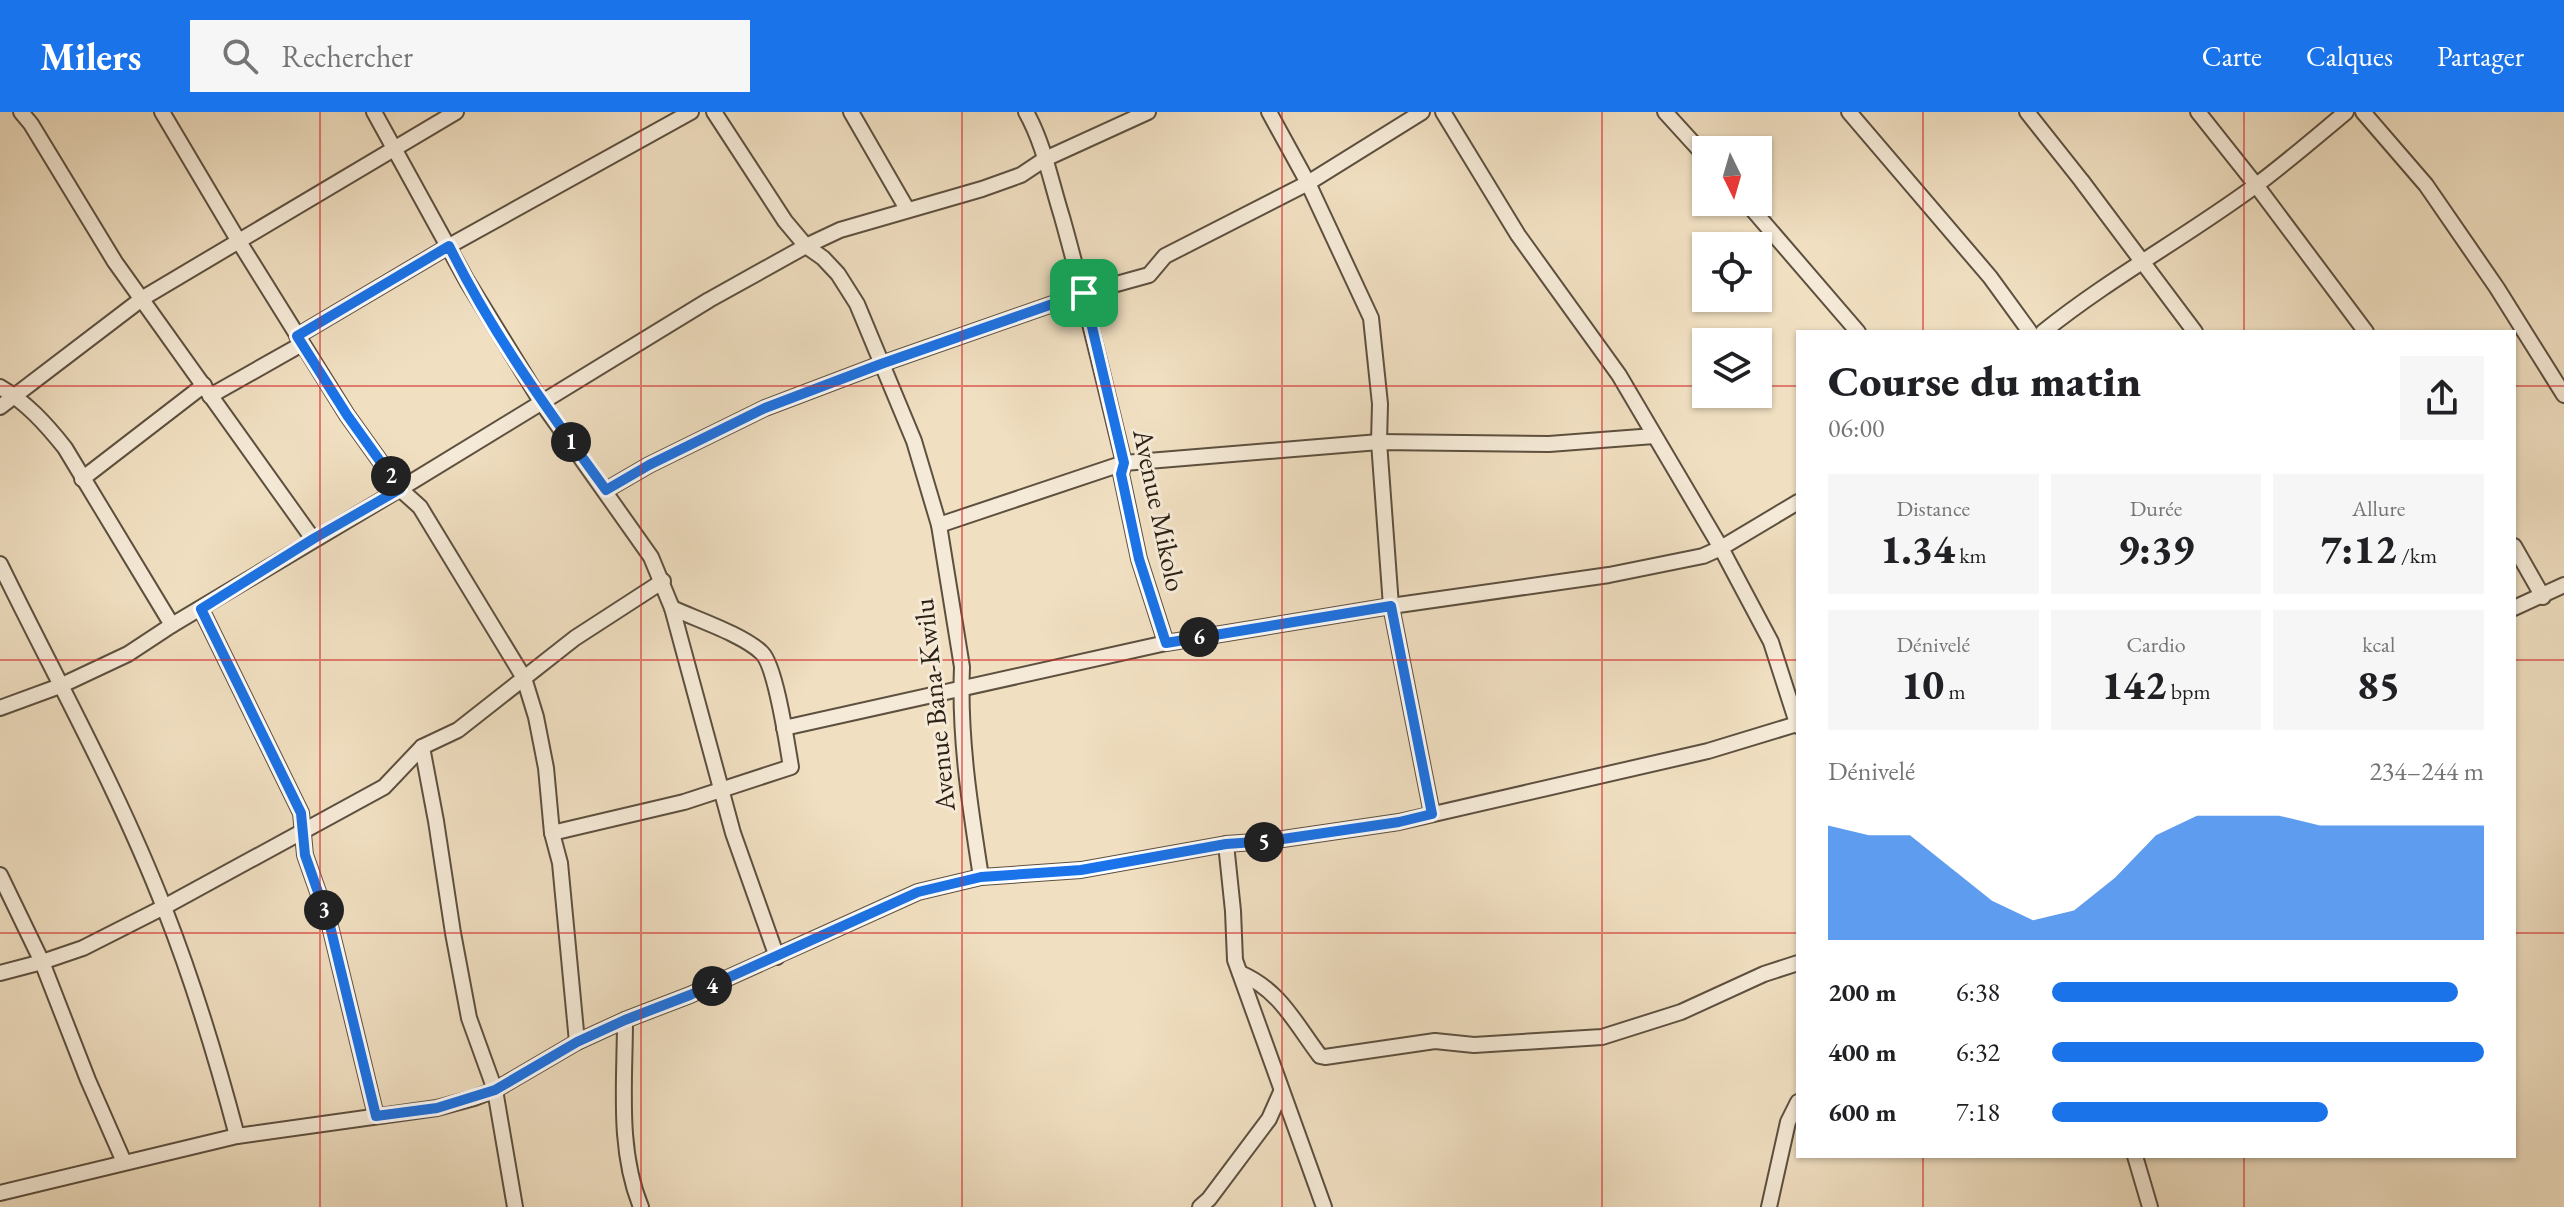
<!DOCTYPE html>
<html lang="fr">
<meta charset="utf-8">
<style>
body{margin:0;font-family:"EB Garamond",serif;background:#f6f6f6;color:#202124;height:100vh;display:flex;flex-direction:column;font-size:30px;white-space:nowrap}
*{box-sizing:border-box;margin:0}
p{font-size:26px;color:#757577}
.icon{flex:none;width:44px;height:44px;fill:none;stroke:currentColor;stroke-width:2;stroke-linecap:round;stroke-linejoin:round}
.map{position:relative;flex:1;overflow:hidden}
.drawer{position:absolute;left:1796px;top:218px;width:720px;height:828px;display:flex;flex-direction:column;background:#fff;border-radius:0px;box-shadow:0 2px 6px #0004}
.drawer>*{flex:none}
.needle{width:52px;rotate:175deg}
.buttons{position:absolute;left:1692px;top:24px;display:grid;gap:16px}
.buttons a{display:grid;place-items:center;width:80px;height:80px;border-radius:0px;background:#fff;box-shadow:0 2px 6px #0004;font-size:40px}
.pin{position:absolute;display:grid;place-items:center;width:68px;height:68px;color:#fff;margin:-34px;border-radius:16px;box-shadow:0 4px 12px #0006}
.km{position:absolute;width:40px;height:40px;margin:-20px;border-radius:50%;background:#222;color:#fff;font-size:22px;line-height:40px;text-align:center}
.round{display:grid;place-items:center;flex:none;width:84px;height:84px;border-radius:0px;background:#f6f6f6}
.head{display:flex;align-items:center;justify-content:space-between;height:136px;padding:0 32px}
h1{font-size:44px;font-weight:800;line-height:60px}
.figures{display:grid;grid-template-columns:repeat(3,1fr);gap:12px;height:136px;padding:8px 32px}
.figures div{display:grid;align-content:center;border-radius:0px;background:#f6f6f6;text-align:center}
.figures b{font-size:40px;font-weight:800}
.figures small{font-size:22px;font-weight:400}
.figures p{font-size:22px}
.chart{height:224px;padding:16px 32px}
.chart p{display:flex;justify-content:space-between}
.chart svg{width:100%;height:144px;margin-top:8px;fill:#1a73e8;opacity:.7}
ul{padding:0 32px;list-style:none;font-size:26px}
li{display:grid;grid-template-columns:128px 96px 1fr;align-items:center;height:60px}
li i{height:20px;border-radius:10px;background:#1a73e8}
header{display:flex;align-items:center;gap:48px;box-sizing:border-box;height:112px;padding:0 40px;background:#1a73e8;color:#fff}
header strong{font-size:38px}
nav{display:flex;gap:44px;margin-inline-start:auto;font-size:28px}
.search{width:560px;height:72px;background:#f6f6f6;display:flex;align-items:center;gap:20px;box-sizing:border-box;padding:0 28px;border-radius:0px;color:#757577;font-size:30px}
.map>svg:first-child{display:block}
.lines{fill:none;stroke-linecap:round;stroke-linejoin:round}
.street-casing{stroke:#5d503f;stroke-width:18}
.street{stroke:#f5ead7;stroke-width:14}
.route-casing{stroke:#fff;stroke-width:16}
.route{stroke:#1a73e8;stroke-width:10}
.grid{fill:none;stroke:#d62828;stroke-width:2;stroke-opacity:0.55}
.labels{text-anchor:middle;dominant-baseline:central;stroke-width:6;stroke-linejoin:round;paint-order:stroke}
.street-label{font-size:28px;fill:#2c2114;stroke:#f5ead7}
</style>
<header>
<strong>Milers</strong>
<div class="search"><svg class="icon" aria-label="search" viewBox="0 0 24 24"><circle cx="10" cy="10" r="6"/><path d="M15 15l6 6"/></svg>Rechercher</div>
<nav><a>Carte</a><a>Calques</a><a>Partager</a></nav>
</header>
<div class="map">
<svg width="2564" height="1095" viewBox="0 0 2564 1095">
<rect width="100%" height="100%" fill="#f0dfc1"/>
<filter id="stains"><feTurbulence type="fractalNoise" baseFrequency=".0025" numOctaves="4"/><feColorMatrix values="0 0 0 0 .2 0 0 0 0 .09 0 0 0 0 .02 0 0 0 .5 -.17"/></filter>
<radialGradient id="worn" r=".72"><stop offset=".6" stop-color="#630" stop-opacity="0"/><stop offset="1" stop-color="#630" stop-opacity=".3"/></radialGradient>
<g class="lines">
<defs>
<g id="street">
<polyline points="21,0 31,12 115,150 313,427"/>
<polyline points="162,0 238,128 347,303 400,377 420,395 524,566 536,605 546,656 552,721 560,751 577,930"/>
<polyline points="374,0 467,169 542,291 651,445 672,496 733,721 777,845"/>
<path d="M714 0 785 109 806 134 823 146 838 162 857 192 914 329 939 413 962 555C959 625 970 695 981 765"/>
<polyline points="851,0 907,97"/>
<path d="M1026 0C1044 32 1051 70 1062 105 1085 187 1104 269 1124 351L1121 362 1139 447 1166 531"/>
<polyline points="1269,0 1308,71 1371,206 1380,292 1379,330 1391,494 1432,702"/>
<polyline points="1443,0 1518,123 1619,263 1721,436 1771,530 1798,614"/>
<polyline points="1665,0 1706,45"/>
<polyline points="1849,0 1990,165 2030,220"/>
<polyline points="2027,0 2081,68 2195,220"/>
<polyline points="2198,0 2256,73 2366,220"/>
<polyline points="2363,0 2426,73 2497,176 2564,283"/>
<polyline points="1746,90 1858,220"/>
<path d="M2043 220C2110 166 2186 125 2255 74 2286 51 2316 25 2346 0"/>
<polyline points="297,224 449,134 691,0"/>
<path d="M0 275C26 290 46 312 65 336L172 513"/>
<polyline points="210,284 302,232"/>
<polyline points="0,295 143,186 456,0"/>
<polyline points="82,367 204,273"/>
<polyline points="606,378 649,353 765,296 881,252 1084,181 1149,163 1165,144 1308,71 1422,0"/>
<polyline points="939,413 1124,351 1379,330 1549,332 1654,324"/>
<polyline points="2514,434 2543,485"/>
<path d="M0 452C56 567 119 679 165 798 194 872 217 948 237 1024"/>
<polyline points="2514,496 2564,473"/>
<polyline points="201,497 301,701 305,743 330,814 376,1004"/>
<polyline points="0,596 60,574 128,542 172,513 400,377 709,188 806,134 840,118 982,77 1021,63 1045,47 1148,0"/>
<polyline points="784,616 1166,531 1391,494 1609,463 1703,444 1721,436 1798,390"/>
<polyline points="422,635 436,709 453,821 469,906 495,978 515,1095"/>
<path d="M552 721 684 690 791 655C787 632 776 555 762 541 744 523 696 507 672 496"/>
<polyline points="1226,732 1233,799 1235,848 1324,1095"/>
<polyline points="0,763 42,850 88,968 124,1050"/>
<polyline points="0,861 42,850 83,836 164,795 384,675 422,635 458,618 575,526 663,469"/>
<path d="M1240 861C1280 878 1295 911 1320 944L1325 945 1435 929 1474 933 1602 925 1681 900 1764 862 1798 851"/>
<path d="M625 908C625 970 617 1037 641 1095"/>
<polyline points="2135,1044 2150,1095"/>
<polyline points="0,1081 237,1024 437,996 474,986 495,978 577,930 625,908 690,883 918,780 981,765 1081,758 1226,732 1269,729 1399,710 1708,639 1797,612"/>
<polyline points="1200,1095 1209,1087 1269,1007 1281,980"/>
<polyline points="1769,1095 1788,1010 1798,990"/>
</g>
</defs>
<use href="#street" class="street-casing"/>
<use href="#street" class="street"/>
</g>
<g class="lines">
<defs>
<path id="route" d="M449 134C492 221 549 300 606 378L649 353 765 296 881 252 1084 181 1124 351 1121 362 1139 447 1166 531 1391 494 1432 702 1399 710 1269 729 1226 732 1081 758 981 765 918 780 690 883 625 908 577 930 495 978 437 996 376 1004 330 814 305 743 301 701 201 497 313 427 400 377 347 303 297 224Z"/>
</defs>
<use href="#route" class="route-casing"/>
<use href="#route" class="route"/>
</g>
<path class="grid" d="M320 0V1095M641 0V1095M962 0V1095M1282 0V1095M1602 0V1095M1923 0V220M2244 0V220M0 274H1706M1758 274H1798M2514 274H2564M0 548H1798M2514 548H2564M0 821H1798M2514 821H2564M1923 1044V1095M2244 1044V1095"/>
<g class="labels">
<g class="street-label">
<text transform="translate(1160 398) rotate(78)">Avenue Mikolo</text>
<text transform="translate(934 593) rotate(-96)">Avenue Bana-Kwilu</text>
</g>
</g>
<rect width="100%" height="100%" filter="url(#stains)"/>
<rect width="100%" height="100%" fill="url(#worn)"/>
</svg>
<div class="buttons">
<a><svg class="needle" viewBox="-14 -14 28 28"><path d="M0-13l5 13h-10z" fill="#e53935"/><path d="M0 13l5-13h-10z" fill="#757577"/></svg></a>
<a><svg class="icon" aria-label="locate" viewBox="0 0 24 24"><circle cx="12" cy="12" r="6"/><path d="M12 2v4M12 18v4M2 12h4M18 12h4"/></svg></a>
<a><svg class="icon" aria-label="layers" viewBox="0 0 24 24"><path d="M12 4l9 5-9 5-9-5zM3 14l9 5 9-5"/></svg></a>
</div>
<div class="pin" style="left:1084px;top:181px;background:#1e9e55"><svg class="icon" aria-label="arrive" viewBox="0 0 24 24"><path d="M6 21V4h12l-3 4 3 4H6"/></svg></div>
<b class="km" style="left:571px;top:330px">1</b>
<b class="km" style="left:391px;top:364px">2</b>
<b class="km" style="left:324px;top:798px">3</b>
<b class="km" style="left:712px;top:874px">4</b>
<b class="km" style="left:1264px;top:730px">5</b>
<b class="km" style="left:1199px;top:525px">6</b>
<section class="drawer">
<div class="head"><div><h1>Course du matin</h1><p>06:00</p></div><a class="round"><svg class="icon" aria-label="share" viewBox="0 0 24 24"><path d="M12 15V3M7 8l5-5 5 5M5 13v7h14v-7"/></svg></a></div>
<div class="figures">
<div><p>Distance</p><b>1.34<small> km</small></b></div>
<div><p>Durée</p><b>9:39</b></div>
<div><p>Allure</p><b>7:12<small> /km</small></b></div>
</div>
<div class="figures">
<div><p>Dénivelé</p><b>10<small> m</small></b></div>
<div><p>Cardio</p><b>142<small> bpm</small></b></div>
<div><p>kcal</p><b>85</b></div>
</div>
<div class="chart"><p><span>Dénivelé</span>234–244 m</p>
<svg viewBox="0 0 160 44" preserveAspectRatio="none"><path d="M0 44V9L10 12L20 12L30 22L40 32L50 38L60 35L70 25L80 12L90 6L100 6L110 6L120 9L130 9L140 9L150 9L160 9V44z"/></svg>
</div>
<ul>
<li><b>200 m</b>6:38<i style="width:94%"></i></li>
<li><b>400 m</b>6:32<i style="width:100%"></i></li>
<li><b>600 m</b>7:18<i style="width:64%"></i></li>
</ul>
</section>
</div>
